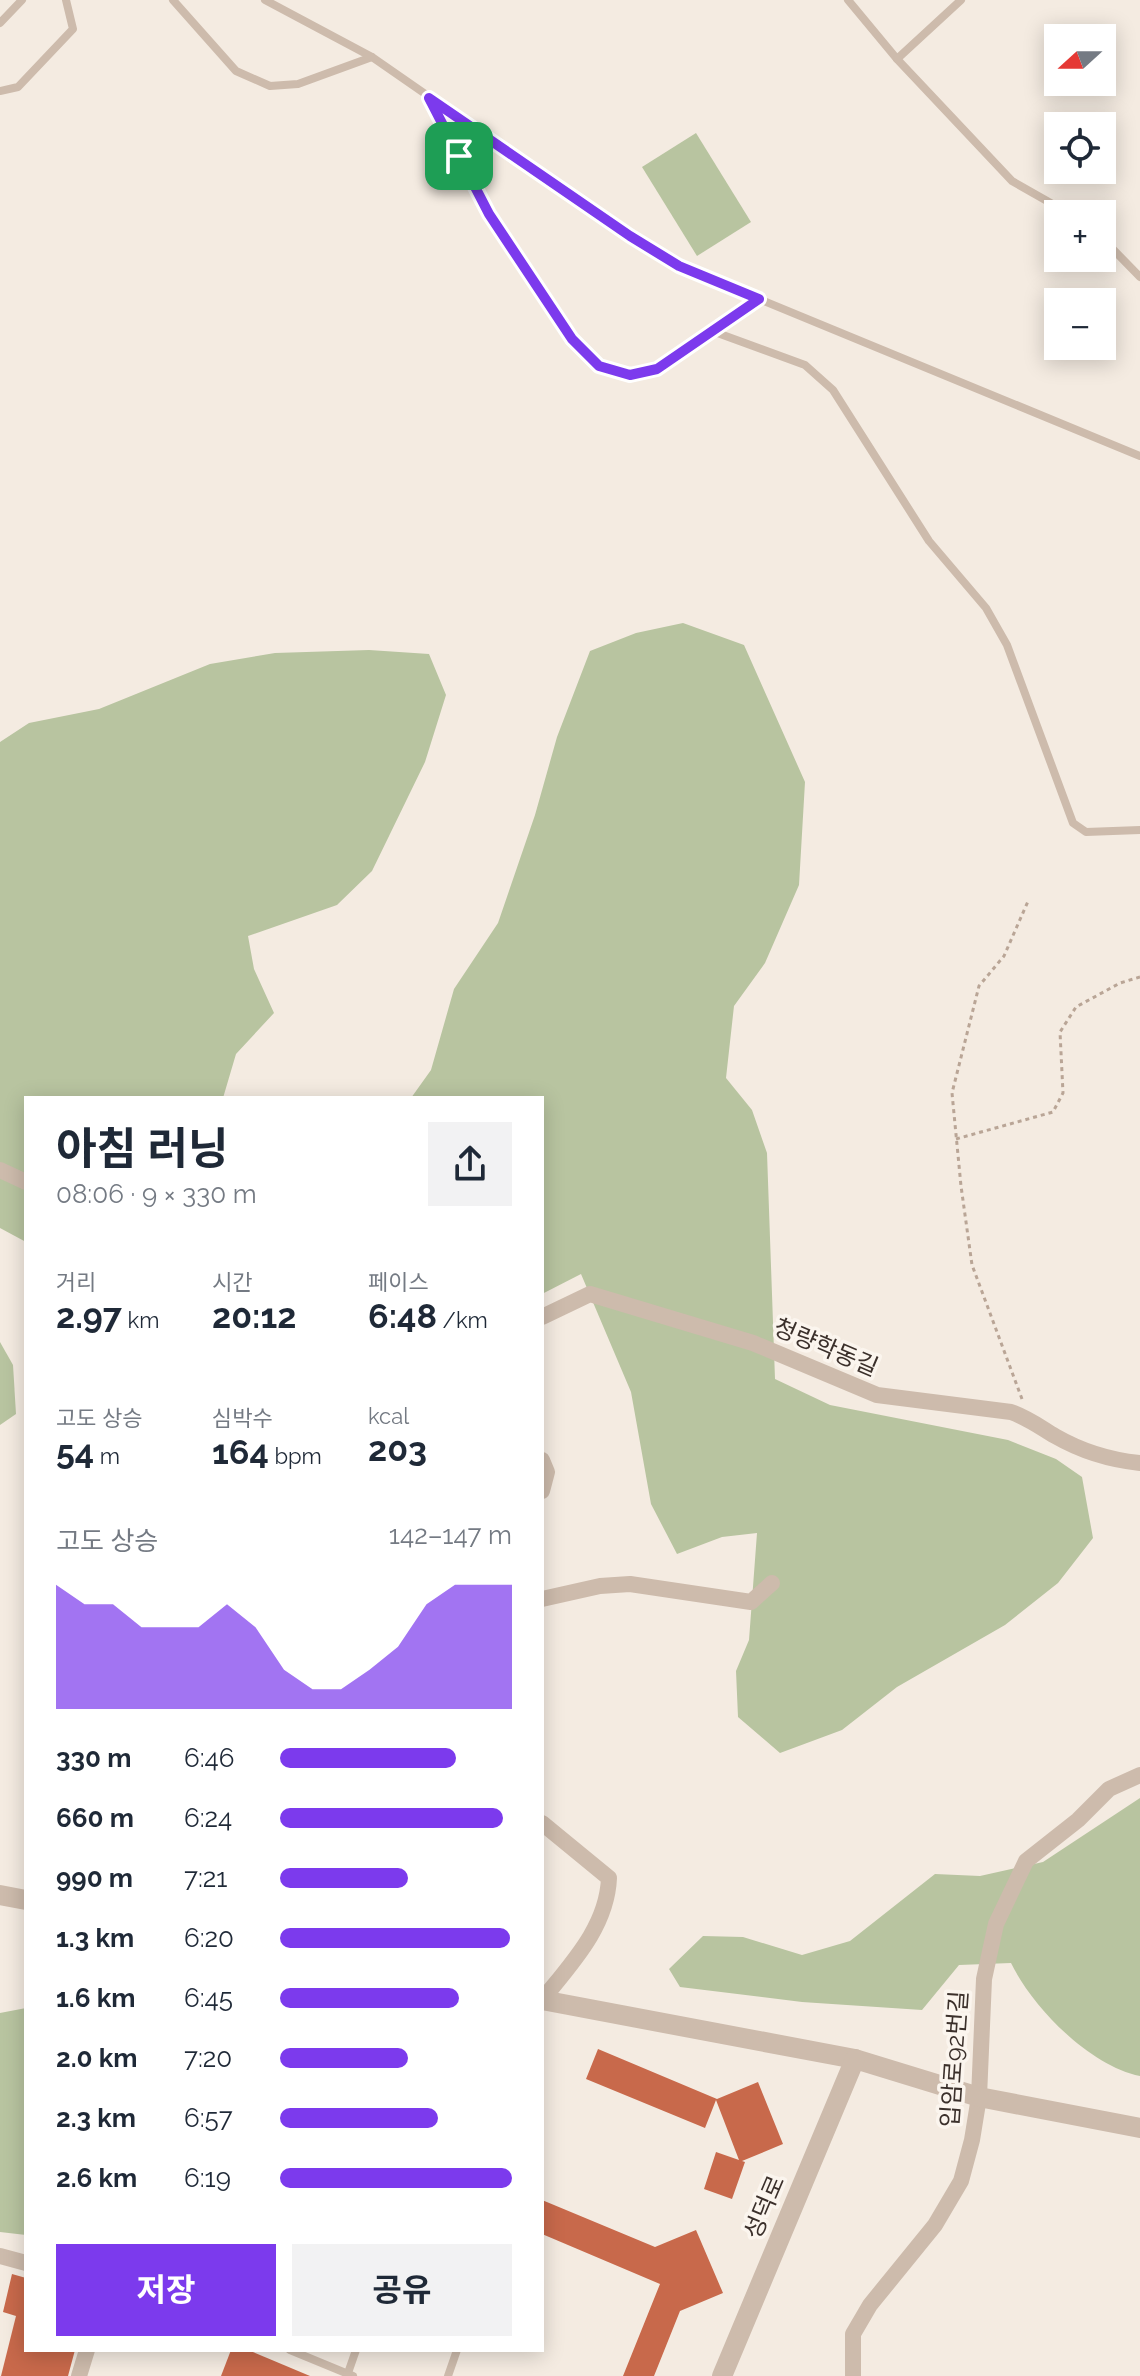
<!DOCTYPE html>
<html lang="ko">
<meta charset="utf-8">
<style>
body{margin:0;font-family:Raleway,"Noto Sans KR",sans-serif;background:#f2f2f3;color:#1f2937;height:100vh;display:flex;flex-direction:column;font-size:30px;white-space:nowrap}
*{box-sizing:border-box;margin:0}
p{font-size:26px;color:#747a83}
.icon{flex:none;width:44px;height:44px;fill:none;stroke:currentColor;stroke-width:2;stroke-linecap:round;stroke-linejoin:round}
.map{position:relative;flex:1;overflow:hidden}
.drawer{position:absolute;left:24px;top:1096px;width:520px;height:1256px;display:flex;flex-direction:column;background:#fff;border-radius:0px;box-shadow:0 4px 20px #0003}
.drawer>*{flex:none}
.needle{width:52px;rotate:249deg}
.tools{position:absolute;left:1044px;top:24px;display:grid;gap:16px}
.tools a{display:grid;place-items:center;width:72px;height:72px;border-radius:0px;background:#fff;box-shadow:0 4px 20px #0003;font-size:40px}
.pin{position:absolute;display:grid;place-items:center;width:68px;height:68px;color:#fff;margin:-34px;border-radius:16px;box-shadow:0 4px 12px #0006}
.round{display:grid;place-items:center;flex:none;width:84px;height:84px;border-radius:0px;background:#f2f2f3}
.overview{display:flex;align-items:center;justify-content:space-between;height:136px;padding:0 32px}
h1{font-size:44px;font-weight:700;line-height:60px}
.figures{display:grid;grid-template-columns:repeat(3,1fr);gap:12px;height:136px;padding:8px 32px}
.figures div{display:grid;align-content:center}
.figures b{font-size:34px;font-weight:700}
.figures small{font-size:22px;font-weight:400}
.figures p{font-size:22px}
.chart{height:224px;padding:16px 32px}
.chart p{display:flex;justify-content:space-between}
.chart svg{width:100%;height:144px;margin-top:8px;fill:#7c3aed;opacity:.7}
.cta{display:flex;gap:16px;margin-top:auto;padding:16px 32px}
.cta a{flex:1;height:92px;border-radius:0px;background:#7c3aed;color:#fff;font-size:32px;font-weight:700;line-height:92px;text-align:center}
.cta a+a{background:#f2f2f3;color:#1f2937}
ul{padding:0 32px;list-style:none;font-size:26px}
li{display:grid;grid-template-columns:128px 96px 1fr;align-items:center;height:60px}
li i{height:20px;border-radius:10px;background:#7c3aed}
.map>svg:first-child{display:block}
.green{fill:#b8c4a0}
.building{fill:#c8694b}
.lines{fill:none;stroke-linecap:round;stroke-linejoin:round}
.path{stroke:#b9a596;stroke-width:3;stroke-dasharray:4 4;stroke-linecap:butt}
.service{stroke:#cdbbac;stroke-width:8}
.minor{stroke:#cdbbac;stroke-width:16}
.tertiary{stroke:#cdbbac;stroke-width:20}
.route-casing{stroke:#fff;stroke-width:16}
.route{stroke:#7c3aed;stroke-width:10}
.labels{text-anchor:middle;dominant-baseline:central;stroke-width:7;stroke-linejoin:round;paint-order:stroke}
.street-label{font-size:24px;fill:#3b302b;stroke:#fbf5ee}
</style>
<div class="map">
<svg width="1140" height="2376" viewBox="0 0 1140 2376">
<rect width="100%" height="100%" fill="#f4ebe1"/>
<g class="green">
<polygon points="696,133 751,222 697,256 642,167"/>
<polygon points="683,623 744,645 805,782 799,885 765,963 734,1006 726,1078 752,1110 767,1153 775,1379 830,1405 1008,1440 1056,1459 1082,1477 1093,1538 1058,1583 1005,1625 897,1687 842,1730 780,1753 738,1717 736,1671 749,1640 757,1533 722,1537 677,1554 651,1504 631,1392 581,1274 542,1294 542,1098 411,1098 431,1070 454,989 498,923 535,815 557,737 590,651 636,633"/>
<polygon points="369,650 429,654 446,695 425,762 372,871 337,905 248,936 254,969 274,1013 236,1054 223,1098 26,1098 26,1242 0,1228 0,742 29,723 99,709 210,664 275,653"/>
<polygon points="0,1342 13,1365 16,1414 0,1425"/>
<path d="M1140 1798V2076C1090 2066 1033 2008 1011 1963L959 1965 922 2010 802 2002 680 1987 669 1969 703 1936 743 1937 802 1955 850 1941 935 1874 980 1876 1043 1862Z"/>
<polygon points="26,2008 26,2235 0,2232 0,2013"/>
</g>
<g class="building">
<polygon points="598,2049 717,2099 758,2082 783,2144 742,2161 745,2162 732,2199 704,2189 716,2152 739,2160 716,2100 705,2128 586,2079"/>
<polygon points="542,2200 655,2247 696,2230 723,2293 680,2311 654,2376 623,2376 660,2284 542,2234"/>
<polygon points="12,2274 26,2278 26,2350 75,2350 68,2376 1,2376 16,2316 3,2312"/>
<polygon points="231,2350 248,2350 310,2376 221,2376"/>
</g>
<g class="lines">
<g class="path">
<polyline points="956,1139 1053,1112 1063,1093 1060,1032 1076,1007 1120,983 1140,977"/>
<polyline points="1022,1399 972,1265 961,1186 952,1093 979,986 1004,956 1029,899"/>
</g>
<g class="service">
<polyline points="173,0 236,71 270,86 298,84 372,57"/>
<polyline points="265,0 372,57 630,236 679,266 1140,456"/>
<polyline points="848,0 897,59 961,0"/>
<polyline points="0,23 22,0"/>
<polyline points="897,59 1012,181 1070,214"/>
<polyline points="0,91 18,87 73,29 66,0"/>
<polyline points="429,99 489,214 572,339 599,366 630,375 657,369 759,299"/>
<polyline points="1102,238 1140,277"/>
<polyline points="712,331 805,365 833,390 929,541 986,608 1007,645 1073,823 1086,832 1140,830"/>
<polyline points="290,2350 353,2376"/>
<polyline points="348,2373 356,2350"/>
<polyline points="448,2376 457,2350"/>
</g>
<g class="minor">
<polyline points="0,1170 26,1182"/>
<path d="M542 1317 590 1294 753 1343 877 1395 1011 1412C1028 1418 1040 1427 1055 1436 1081 1451 1110 1460 1140 1463"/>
<polyline points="542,1460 547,1472 542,1491"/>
<polyline points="542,1599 600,1586 630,1584 751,1602 772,1583"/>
<path d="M542 1823 609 1878C607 1927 571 1964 542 2000"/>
<polyline points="0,2256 26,2263"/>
<polyline points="79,2376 87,2350"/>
<polyline points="853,2376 853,2334 870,2305 935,2225 961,2181 972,2140 979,2097 984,1979 996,1924 1026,1861 1078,1820 1109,1789 1140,1775"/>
</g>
<g class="tertiary">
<polyline points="0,1895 26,1900"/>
<polyline points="542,2000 855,2059 979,2097 1140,2128"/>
<polyline points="722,2376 855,2059"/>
</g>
</g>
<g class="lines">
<defs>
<polygon id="route" points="429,98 630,236 679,266 759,299 657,369 630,375 599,366 572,339 489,214"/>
</defs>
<use href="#route" class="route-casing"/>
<use href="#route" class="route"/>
</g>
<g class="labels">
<g class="street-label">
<text transform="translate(826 1347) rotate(23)">청량학동길</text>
<text transform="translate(954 2059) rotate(-86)">입암로92번길</text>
<text transform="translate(764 2207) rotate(-67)">성덕로</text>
</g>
</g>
</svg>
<div class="tools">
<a><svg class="needle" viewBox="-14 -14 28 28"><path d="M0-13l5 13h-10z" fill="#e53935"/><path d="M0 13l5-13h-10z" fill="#747a83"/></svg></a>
<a><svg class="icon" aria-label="locate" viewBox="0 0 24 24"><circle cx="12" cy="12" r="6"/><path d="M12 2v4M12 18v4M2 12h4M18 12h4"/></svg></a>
<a>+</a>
<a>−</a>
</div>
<div class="pin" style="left:459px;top:156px;background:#1e9e55"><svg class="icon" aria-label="arrive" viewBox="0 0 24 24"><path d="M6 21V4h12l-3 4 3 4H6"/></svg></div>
<section class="drawer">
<div class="overview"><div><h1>아침 러닝</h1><p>08:06 · 9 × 330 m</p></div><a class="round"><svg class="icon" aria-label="share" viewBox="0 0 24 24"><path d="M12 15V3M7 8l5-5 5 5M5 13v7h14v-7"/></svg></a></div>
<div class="figures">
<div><p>거리</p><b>2.97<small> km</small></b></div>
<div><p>시간</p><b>20:12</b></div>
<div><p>페이스</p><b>6:48<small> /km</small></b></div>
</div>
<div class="figures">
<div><p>고도 상승</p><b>54<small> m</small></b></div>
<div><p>심박수</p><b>164<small> bpm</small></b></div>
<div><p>kcal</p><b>203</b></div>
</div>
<div class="chart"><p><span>고도 상승</span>142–147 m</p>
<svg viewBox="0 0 160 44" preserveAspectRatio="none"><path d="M0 44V6L10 12L20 12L30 19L40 19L50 19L60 12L70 19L80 32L90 38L100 38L110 32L120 25L130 12L140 6L150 6L160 6V44z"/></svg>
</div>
<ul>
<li><b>330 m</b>6:46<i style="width:76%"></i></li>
<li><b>660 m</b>6:24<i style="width:96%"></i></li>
<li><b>990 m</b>7:21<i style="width:55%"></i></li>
<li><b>1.3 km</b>6:20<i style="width:99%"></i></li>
<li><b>1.6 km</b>6:45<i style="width:77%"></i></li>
<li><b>2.0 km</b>7:20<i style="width:55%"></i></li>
<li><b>2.3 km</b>6:57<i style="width:68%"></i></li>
<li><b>2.6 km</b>6:19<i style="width:100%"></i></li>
</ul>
<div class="cta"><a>저장</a><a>공유</a></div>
</section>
</div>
